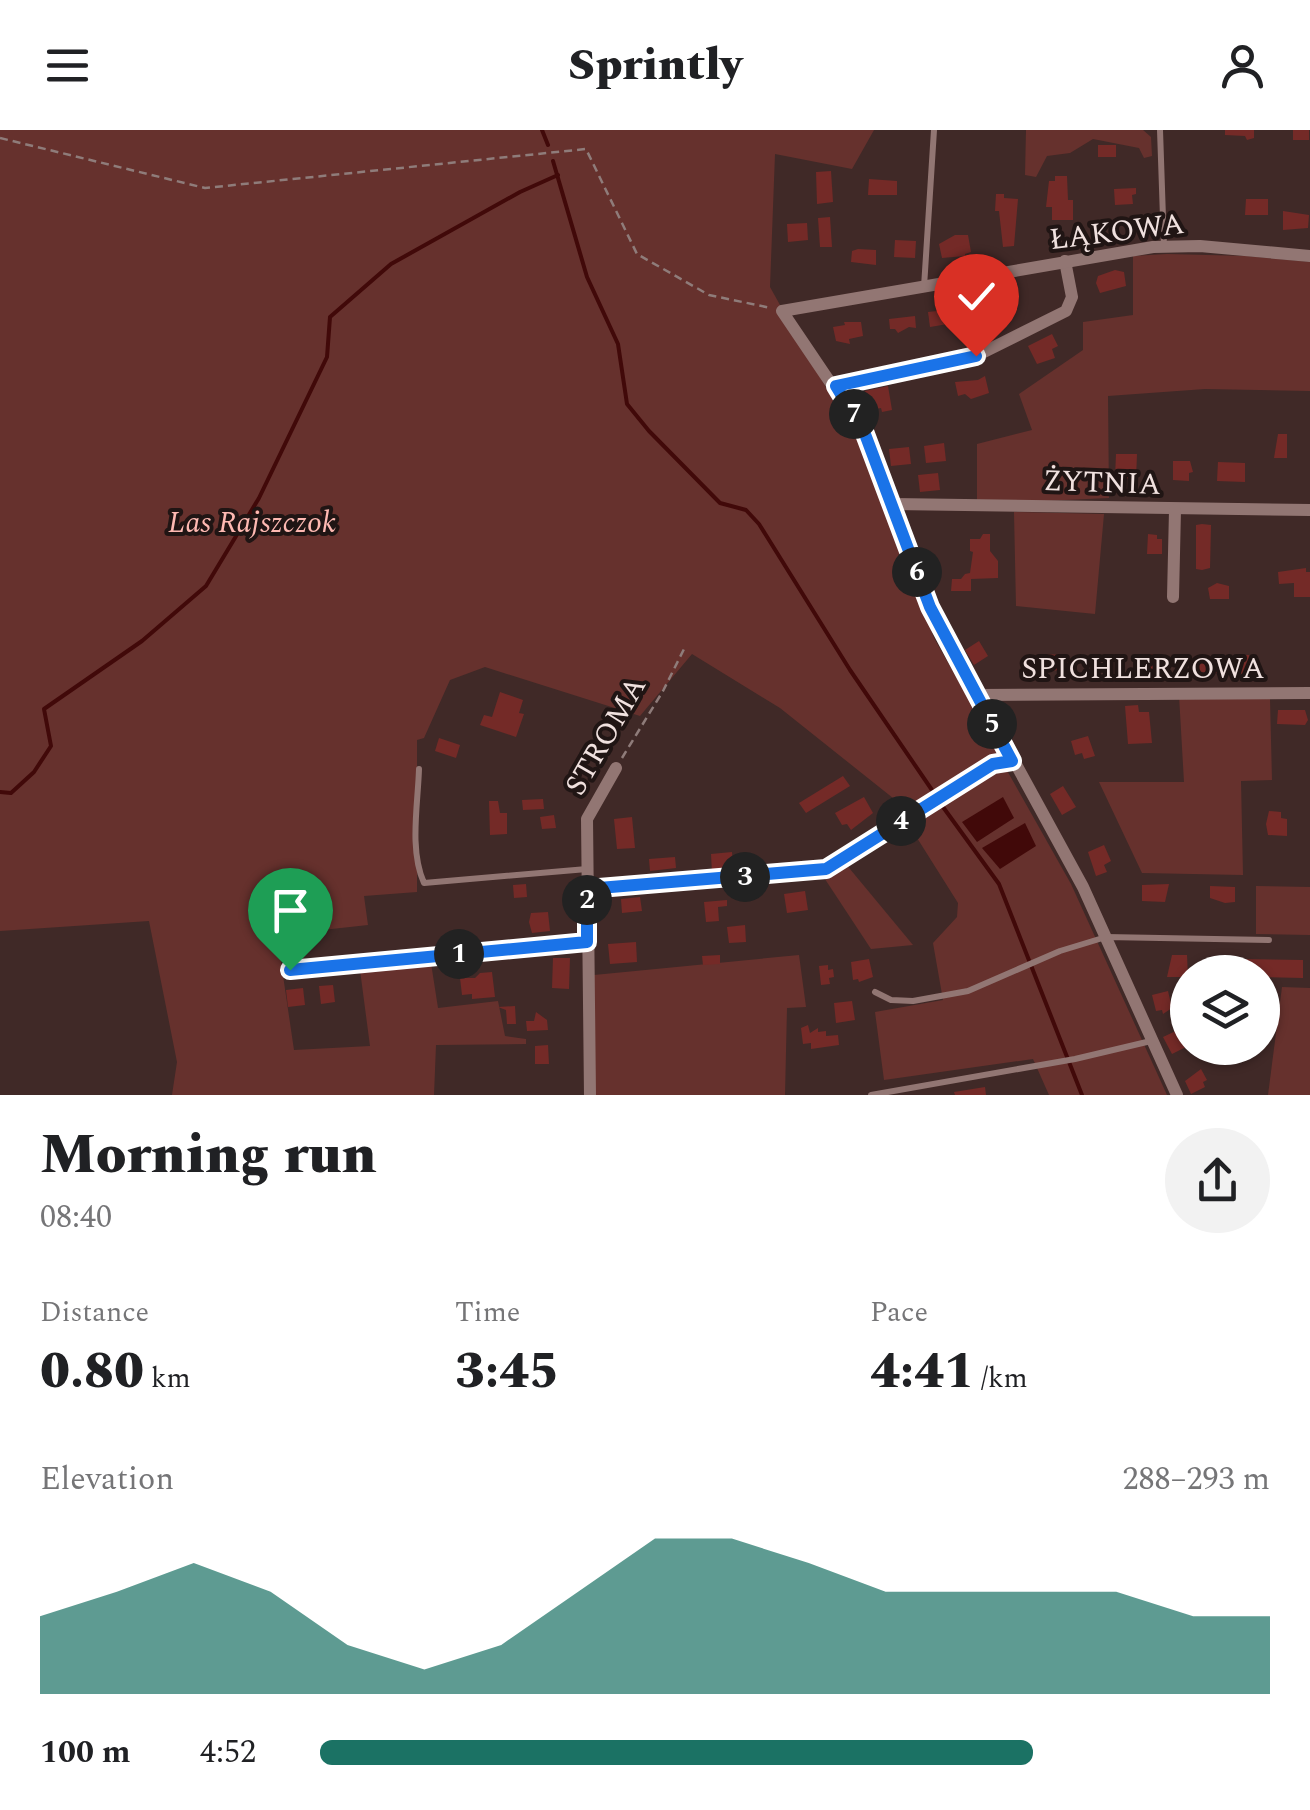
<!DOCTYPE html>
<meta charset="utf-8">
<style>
body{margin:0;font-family:Spectral,serif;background:#f2f2f2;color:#202124;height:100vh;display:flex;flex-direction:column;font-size:38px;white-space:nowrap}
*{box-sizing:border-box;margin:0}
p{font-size:32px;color:#757577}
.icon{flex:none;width:55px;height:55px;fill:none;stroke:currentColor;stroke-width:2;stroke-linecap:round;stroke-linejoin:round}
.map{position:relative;height:965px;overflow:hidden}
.side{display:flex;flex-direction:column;background:#fff;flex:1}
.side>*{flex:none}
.buttons{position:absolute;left:1170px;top:825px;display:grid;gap:20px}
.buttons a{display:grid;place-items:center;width:110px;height:110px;border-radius:50%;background:#fff;box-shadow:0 2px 8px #0004;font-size:50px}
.pin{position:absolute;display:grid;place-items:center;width:85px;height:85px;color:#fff;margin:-102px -42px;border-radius:50% 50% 50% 0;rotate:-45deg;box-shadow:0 0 10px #0007}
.pin .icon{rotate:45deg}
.km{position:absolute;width:50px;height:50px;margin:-25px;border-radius:50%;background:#222;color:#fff;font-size:28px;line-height:50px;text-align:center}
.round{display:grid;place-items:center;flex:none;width:105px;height:105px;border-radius:52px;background:#f2f2f2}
.head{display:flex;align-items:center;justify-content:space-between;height:170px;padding:0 40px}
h1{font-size:55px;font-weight:800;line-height:75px}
.stats{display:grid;grid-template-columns:repeat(3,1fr);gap:15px;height:170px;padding:10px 40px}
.stats div{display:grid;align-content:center}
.stats b{font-size:50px;font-weight:800}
.stats small{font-size:28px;font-weight:400}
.stats p{font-size:28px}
.chart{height:280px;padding:20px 40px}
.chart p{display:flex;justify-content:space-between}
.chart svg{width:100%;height:180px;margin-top:10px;fill:#1b7264;opacity:.7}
ul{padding:0 40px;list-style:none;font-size:32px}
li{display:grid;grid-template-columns:160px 120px 1fr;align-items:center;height:75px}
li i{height:25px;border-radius:12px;background:#1b7264}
header{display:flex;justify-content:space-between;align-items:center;height:130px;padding:0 40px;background:#fff;font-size:45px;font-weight:800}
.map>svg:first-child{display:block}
.green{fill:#66312d}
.water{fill:#410909}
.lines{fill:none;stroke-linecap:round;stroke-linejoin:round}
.stream{stroke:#410909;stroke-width:4}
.building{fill:#742a27}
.path{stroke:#8f7c7a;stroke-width:2.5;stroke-dasharray:8 5;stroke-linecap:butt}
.service{stroke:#927673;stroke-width:6}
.minor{stroke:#927673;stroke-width:12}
.route-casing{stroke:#fff;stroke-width:20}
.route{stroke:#1a73e8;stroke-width:12}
.labels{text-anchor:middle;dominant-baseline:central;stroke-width:8;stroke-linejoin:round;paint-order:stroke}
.street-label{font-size:30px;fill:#f0e1df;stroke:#201514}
.park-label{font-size:30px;font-style:italic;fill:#feb9b2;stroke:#201514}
</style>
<header><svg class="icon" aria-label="menu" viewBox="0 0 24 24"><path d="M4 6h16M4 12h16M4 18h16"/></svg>Sprintly<svg class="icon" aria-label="person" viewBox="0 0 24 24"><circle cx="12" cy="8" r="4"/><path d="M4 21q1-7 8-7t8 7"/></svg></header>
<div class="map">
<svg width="1310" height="965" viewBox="0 0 1310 965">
<rect width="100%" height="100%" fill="#402927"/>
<g class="green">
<polygon points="0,0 874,0 852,39 775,24 770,157 844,290 865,321 934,508 1001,626 908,680 780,578 692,524 640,586 485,537 450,550 424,608 417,610 417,762 364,766 368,795 277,805 294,920 370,916 360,840 431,833 438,878 498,871 505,906 526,909 526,914 436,915 434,965 172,965 177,932 149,791 0,801"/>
<polygon points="1026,0 1143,0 1151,7 1152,26 1144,28 1139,18 1093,9 1070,23 1047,26 1036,47 1025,45"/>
<polygon points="1167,124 1247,126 1310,132 1310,261 1205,259 1108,266 1109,368 977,374 977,314 1032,300 1019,264 1083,220 1083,192 1133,185 1133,126"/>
<polygon points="1014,382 1104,384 1095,484 1016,476"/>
<polygon points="1179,565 1270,569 1272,650 1241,651 1243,745 1142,743 1099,652 1184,652"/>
<polygon points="998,633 1005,637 1071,754 1167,965 1049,965 1033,929 884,950 875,882 943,870 933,813 957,787 958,773 907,692"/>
<polygon points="845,733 913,815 871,819 821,743"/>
<polygon points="1256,756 1310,757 1310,805 1256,804"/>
<polygon points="799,825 806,877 787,878 785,965 595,965 594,845"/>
<polygon points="1282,857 1310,858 1310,965 1268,965"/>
</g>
<g class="water">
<polygon points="1003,667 1014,688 977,712 962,692"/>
<polygon points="1025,693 1036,716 1000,739 982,718"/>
</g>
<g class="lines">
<g class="stream">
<polyline points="542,0 548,15"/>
<polyline points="553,31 587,147 618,214 627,274 649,301 720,373 746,380 759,394 850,540 934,663"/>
<polyline points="0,662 11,663 34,642 51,616 44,579 142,511 206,456 259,368 327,227 330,187 391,134 520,62 558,45"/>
<polyline points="943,677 999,754 1082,965"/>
</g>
</g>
<g class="building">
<polygon points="1225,0 1254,0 1254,8 1247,10 1245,6 1225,5"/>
<rect x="1293" y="0" width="16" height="10"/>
<rect x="1098" y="15" width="18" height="12"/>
<polygon points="831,41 833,72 817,74 816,42"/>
<polygon points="1055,46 1067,46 1068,70 1073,70 1073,90 1052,90 1052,77 1046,77 1049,51 1055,51"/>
<polygon points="869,49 897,51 897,65 868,65"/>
<polygon points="1136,58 1136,64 1132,65 1133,74 1115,75 1114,59"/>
<polygon points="996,64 1004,64 1004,68 1018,69 1014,116 1003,117 999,81 995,81"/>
<polygon points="1246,69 1268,69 1268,85 1245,85"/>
<polygon points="1283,81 1309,85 1308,98 1283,100"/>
<polygon points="830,87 832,117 820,117 818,88"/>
<polygon points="807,93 808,110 788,112 787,94"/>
<polygon points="955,105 968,105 971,122 965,124 965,126 942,128 939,114"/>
<polygon points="895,110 916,111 915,128 894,127"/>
<polygon points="858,119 876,120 876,135 851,132 852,121"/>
<polygon points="1115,140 1124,142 1126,156 1100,163 1096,153 1098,146"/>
<polygon points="946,180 948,194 930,197 928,182"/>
<polygon points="915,186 916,198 909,197 898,203 895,199 890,199 889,189"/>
<polygon points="844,192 861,192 863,206 849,209 850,214 836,211 833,197 845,195"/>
<polygon points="1052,204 1058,216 1052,219 1055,228 1037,234 1028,216"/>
<polygon points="985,246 989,263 971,269 965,264 958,266 955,252 978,250"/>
<polygon points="888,256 892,280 882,282 881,278 876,279 874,270 867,271 865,261"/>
<polygon points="1278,304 1287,304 1287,328 1274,328"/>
<polygon points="944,313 946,331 926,333 924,316"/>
<polygon points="909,317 911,334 891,336 889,319"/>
<polygon points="1116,324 1137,324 1136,349 1115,348"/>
<polygon points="1173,331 1190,331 1193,342 1189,343 1189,351 1173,350"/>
<polygon points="1218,332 1245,333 1245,352 1217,351"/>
<polygon points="938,343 940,360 920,362 918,345"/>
<polygon points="1202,394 1211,395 1210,438 1202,440 1196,439 1196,395"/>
<polygon points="983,404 990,404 990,421 998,431 998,448 971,449 971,461 951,461 952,449 961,449 965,444 970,443 973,422 970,421 970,409 980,409"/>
<polygon points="1148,404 1157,405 1157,409 1162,409 1162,424 1147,424"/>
<polygon points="1306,438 1306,442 1310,442 1310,467 1294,467 1294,453 1279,454 1278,442"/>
<polygon points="1217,453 1229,456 1229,469 1210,469 1208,458"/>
<polygon points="979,511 988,526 974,535 965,520"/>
<polygon points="1039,524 1066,525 1066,540 1039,541"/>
<polygon points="1141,524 1166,525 1165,544 1140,544"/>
<polygon points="1241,525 1249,525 1252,535 1249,544 1228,543 1228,528 1241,528"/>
<polygon points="1196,527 1212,527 1212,532 1217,532 1217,543 1196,542"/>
<polygon points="500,562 523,570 519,583 524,584 516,607 480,595 484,585 492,587"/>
<polygon points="1138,575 1139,582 1149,582 1152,613 1128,614 1125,576"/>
<polygon points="1278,580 1305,580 1308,590 1305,595 1277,594"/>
<polygon points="1088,606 1095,626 1084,629 1082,623 1075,625 1071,611"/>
<polygon points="439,608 460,615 456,628 435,621"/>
<polygon points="843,646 850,656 806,683 799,673"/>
<polygon points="1063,656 1076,677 1062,685 1050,664"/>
<polygon points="864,667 873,683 851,700 847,694 842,695 835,683"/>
<polygon points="543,669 544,679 523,680 522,670"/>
<polygon points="489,671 498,671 500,683 507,683 507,704 490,705"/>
<polygon points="1269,681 1281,682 1281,688 1287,689 1287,706 1268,705 1266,694"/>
<polygon points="554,685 556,698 542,699 540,687"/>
<polygon points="632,687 635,718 617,719 614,689"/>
<polygon points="1104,715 1111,731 1104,735 1107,742 1096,746 1088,722"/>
<polygon points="732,722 733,734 729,734 730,741 712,743 711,724"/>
<polygon points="675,727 676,738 650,741 649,729"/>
<polygon points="526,754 527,767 514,768 513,755"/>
<polygon points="1169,754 1165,772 1142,771 1142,755"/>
<polygon points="1210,756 1235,757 1235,772 1225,773 1210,768"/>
<polygon points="805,761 808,780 787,783 784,764"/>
<polygon points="640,767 642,781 622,783 621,769"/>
<polygon points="727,770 727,776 718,777 719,791 706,792 704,772"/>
<polygon points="548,782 550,801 532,803 529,792 531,783"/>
<polygon points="745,795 746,812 729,813 727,797"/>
<polygon points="636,812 637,832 610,834 608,814"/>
<polygon points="720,825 720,834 703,835 702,826"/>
<polygon points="1172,825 1187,825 1188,847 1167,847"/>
<polygon points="553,828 570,828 569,859 552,858"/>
<polygon points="869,829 873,847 859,852 858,849 853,850 851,832"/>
<polygon points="1237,829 1303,830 1303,848 1262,847 1262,842 1237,842"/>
<polygon points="828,835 828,840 833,839 834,847 829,848 830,854 821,855 819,836"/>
<polygon points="492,842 495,867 472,869 472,864 462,865 460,848 475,848 480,843"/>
<polygon points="333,855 335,872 321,874 319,856"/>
<polygon points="303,858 305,875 288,877 286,860"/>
<polygon points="1168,861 1172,878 1163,884 1162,880 1156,881 1152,865"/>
<polygon points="852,871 855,890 836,893 834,873"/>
<polygon points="515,876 516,894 507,894 506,880 498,877"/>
<polygon points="536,882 547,890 548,900 527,901 526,891 534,891"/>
<polygon points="1184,894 1188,894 1188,901 1183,901 1188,916 1172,924 1163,907 1182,898 1183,900"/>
<polygon points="808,895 810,903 818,898 818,902 826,901 826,906 838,905 839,915 811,919 811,913 803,914 801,898"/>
<polygon points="548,915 549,934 535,934 535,916"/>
<polygon points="1201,939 1207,950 1203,952 1205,957 1191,964 1185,951"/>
<polygon points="985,957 986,965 955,965 954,962"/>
</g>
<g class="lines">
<g class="path">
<polyline points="0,8 205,58 586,19 637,124 709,165 771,178"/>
<polyline points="622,628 663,561 685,517"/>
</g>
<g class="service">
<polyline points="1160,0 1164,117"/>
<polyline points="924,157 934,0"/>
<path d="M419 639C418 674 409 720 424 753L587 739"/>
<polyline points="588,759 827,739 993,634 1013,631"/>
<polyline points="875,862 891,870 913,871 968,861 1060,821 1106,807 1269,810"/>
<polyline points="871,965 1075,929 1151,911"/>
</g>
<g class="minor">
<polyline points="836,256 976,226 1066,181 1072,167 1065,131"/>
<polyline points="893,374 1310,380"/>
<polyline points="1173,467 1175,380"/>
<polyline points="976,565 1310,563"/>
<polyline points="290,841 587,812"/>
<polyline points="590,965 587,689 616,638"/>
<polyline points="1177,965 1083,757 930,477 865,304 782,181 1153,117 1200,116 1310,126"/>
</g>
</g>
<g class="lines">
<defs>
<polyline id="route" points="290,840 587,812 587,759 826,739 993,634 1012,631 930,477 865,304 836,256 976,226"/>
</defs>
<use href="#route" class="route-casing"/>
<use href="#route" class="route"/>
</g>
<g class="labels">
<g class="street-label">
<text transform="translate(1117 102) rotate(-7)">ŁĄKOWA</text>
<text transform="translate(1102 353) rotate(2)">ŻYTNIA</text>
<text x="1143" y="539">SPICHLERZOWA</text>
<text transform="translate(606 606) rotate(-60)">STROMA</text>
</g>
<g class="park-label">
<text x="252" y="393">Las Rajszczok</text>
</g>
</g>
</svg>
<div class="buttons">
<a><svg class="icon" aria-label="layers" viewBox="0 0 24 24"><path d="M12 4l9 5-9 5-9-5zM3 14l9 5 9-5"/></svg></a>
</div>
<div class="pin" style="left:290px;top:840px;background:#1e9e55"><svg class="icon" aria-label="arrive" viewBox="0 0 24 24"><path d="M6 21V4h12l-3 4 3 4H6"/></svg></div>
<div class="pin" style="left:976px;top:226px;background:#d93025"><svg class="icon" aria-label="check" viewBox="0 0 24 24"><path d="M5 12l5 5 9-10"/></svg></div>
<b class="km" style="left:459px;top:824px">1</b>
<b class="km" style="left:587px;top:770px">2</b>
<b class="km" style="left:745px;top:747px">3</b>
<b class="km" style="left:901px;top:691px">4</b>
<b class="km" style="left:992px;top:594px">5</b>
<b class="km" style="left:917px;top:442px">6</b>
<b class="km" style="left:854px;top:284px">7</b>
</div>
<section class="side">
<div class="head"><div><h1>Morning run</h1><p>08:40</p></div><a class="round"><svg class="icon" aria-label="share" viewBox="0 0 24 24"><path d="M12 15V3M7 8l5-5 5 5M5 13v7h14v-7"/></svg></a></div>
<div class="stats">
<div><p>Distance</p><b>0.80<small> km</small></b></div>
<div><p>Time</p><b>3:45</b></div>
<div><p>Pace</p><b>4:41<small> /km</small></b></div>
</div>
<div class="chart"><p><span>Elevation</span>288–293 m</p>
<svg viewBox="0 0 160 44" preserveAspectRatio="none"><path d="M0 44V25L10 19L20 12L30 19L40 32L50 38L60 32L70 19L80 6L90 6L100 12L110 19L120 19L130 19L140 19L150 25L160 25V44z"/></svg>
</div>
<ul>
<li><b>100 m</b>4:52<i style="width:75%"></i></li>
</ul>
</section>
